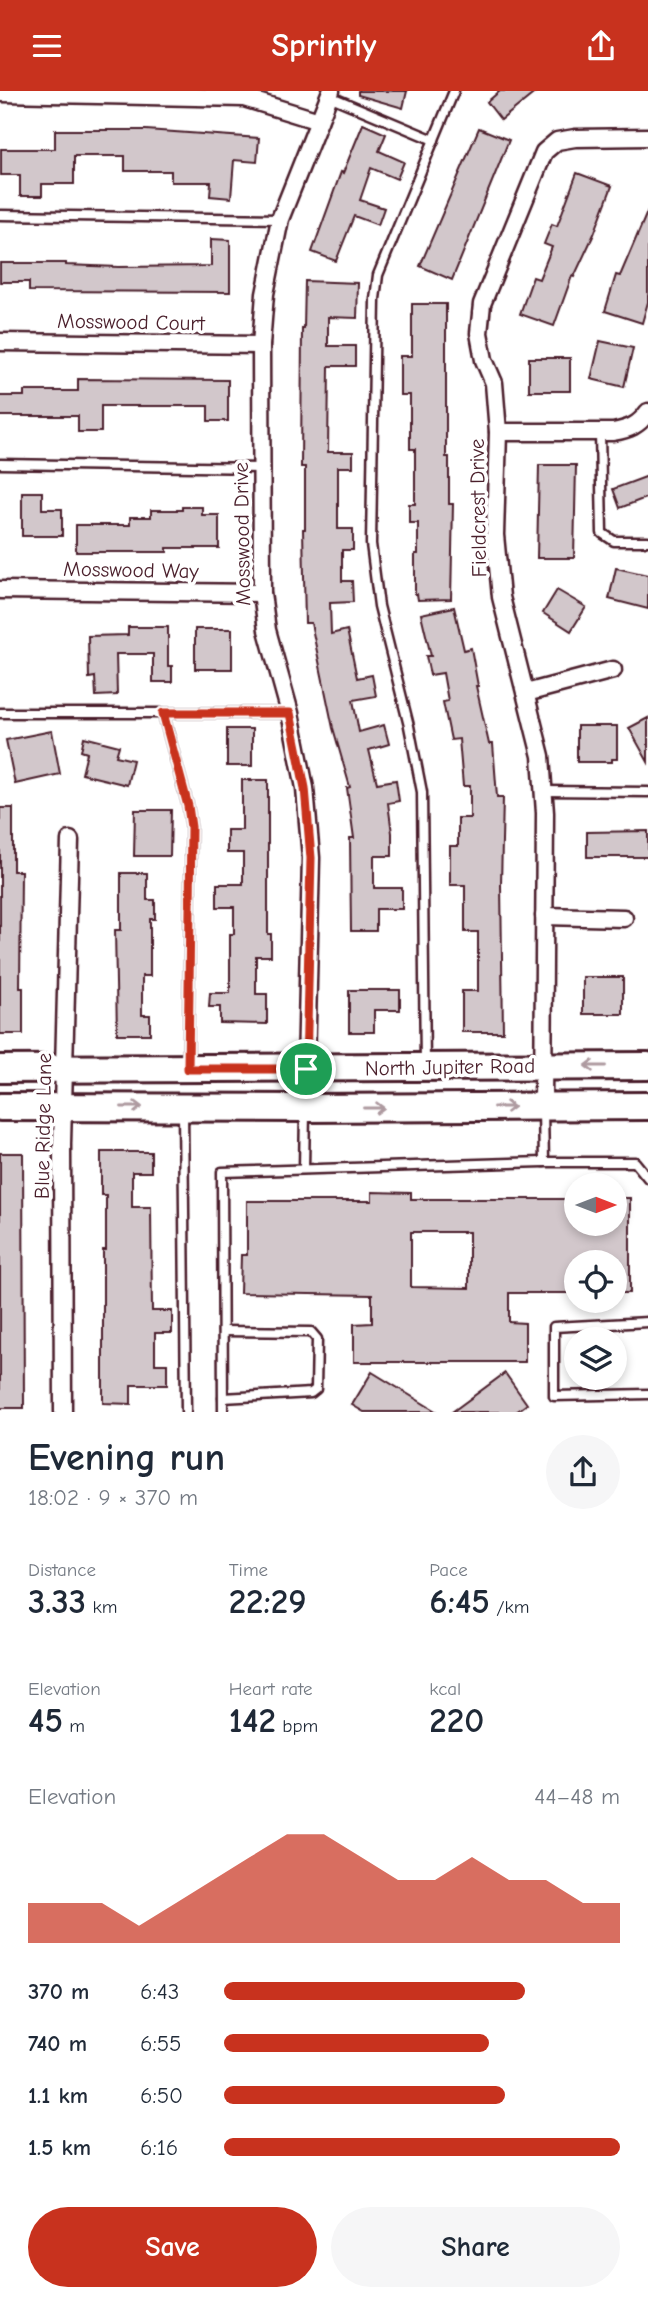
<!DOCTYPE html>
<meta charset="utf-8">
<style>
body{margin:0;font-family:"Comic Neue",sans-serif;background:#f6f6f7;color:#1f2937;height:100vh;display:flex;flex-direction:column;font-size:26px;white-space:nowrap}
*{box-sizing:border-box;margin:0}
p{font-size:23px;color:#747a83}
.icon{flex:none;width:38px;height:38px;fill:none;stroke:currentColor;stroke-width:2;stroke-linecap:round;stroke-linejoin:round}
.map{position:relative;height:1321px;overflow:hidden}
.side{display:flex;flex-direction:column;background:#fff;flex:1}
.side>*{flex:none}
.needle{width:46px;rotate:90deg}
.tools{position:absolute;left:564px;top:1082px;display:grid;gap:14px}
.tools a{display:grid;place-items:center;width:63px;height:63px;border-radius:50%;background:#fff;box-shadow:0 4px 10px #0003;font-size:35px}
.pin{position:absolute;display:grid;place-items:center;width:60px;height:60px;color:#fff;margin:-30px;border:4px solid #fff;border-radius:50%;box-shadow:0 2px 7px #0007}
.round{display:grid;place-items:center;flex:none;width:74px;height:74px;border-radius:37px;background:#f6f6f7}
.head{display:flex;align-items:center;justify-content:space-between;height:119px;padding:0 28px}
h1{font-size:38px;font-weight:800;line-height:52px}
.stats{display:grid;grid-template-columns:repeat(3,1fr);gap:10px;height:119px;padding:7px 28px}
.stats div{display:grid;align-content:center}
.stats b{font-size:35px;font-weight:800}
.stats small{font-size:19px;font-weight:400}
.stats p{font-size:19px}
.chart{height:196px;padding:14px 28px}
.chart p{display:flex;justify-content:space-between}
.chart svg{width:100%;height:126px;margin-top:7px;fill:#c8321e;opacity:.7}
.button{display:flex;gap:14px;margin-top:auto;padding:14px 28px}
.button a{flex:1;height:80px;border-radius:42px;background:#c8321e;color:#fff;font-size:28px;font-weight:800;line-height:80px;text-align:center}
.button a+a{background:#f6f6f7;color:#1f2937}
ul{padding:0 28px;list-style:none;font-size:23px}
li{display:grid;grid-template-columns:112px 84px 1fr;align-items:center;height:52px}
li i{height:18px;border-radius:9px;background:#c8321e}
header{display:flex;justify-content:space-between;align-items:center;height:91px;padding:0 28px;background:#c8321e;color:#fff;font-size:32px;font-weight:800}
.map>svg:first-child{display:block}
.building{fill:#d2c7cb;stroke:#4a1f2b;stroke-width:2;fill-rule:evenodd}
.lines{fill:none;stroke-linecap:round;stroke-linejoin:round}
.lane-casing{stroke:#4a1f2b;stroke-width:13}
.street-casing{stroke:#4a1f2b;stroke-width:21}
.primary-casing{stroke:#4a1f2b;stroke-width:32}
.lane{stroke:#fff;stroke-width:8}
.street{stroke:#fff;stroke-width:16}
.primary{stroke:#fff;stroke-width:26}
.oneway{stroke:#ae9aa0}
.route-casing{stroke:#fff;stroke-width:14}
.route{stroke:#c8321e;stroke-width:9}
.labels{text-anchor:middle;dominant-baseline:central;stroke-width:7;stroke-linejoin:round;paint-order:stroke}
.street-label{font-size:21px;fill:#4a1f2b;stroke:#fff}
</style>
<header><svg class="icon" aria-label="menu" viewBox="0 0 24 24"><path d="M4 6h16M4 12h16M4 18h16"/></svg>Sprintly<svg class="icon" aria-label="share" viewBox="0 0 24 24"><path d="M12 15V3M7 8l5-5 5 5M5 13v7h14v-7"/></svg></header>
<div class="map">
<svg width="648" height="1321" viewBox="0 0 648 1321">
<rect width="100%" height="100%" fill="#fff"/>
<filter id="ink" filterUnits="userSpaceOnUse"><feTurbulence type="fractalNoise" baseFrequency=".0143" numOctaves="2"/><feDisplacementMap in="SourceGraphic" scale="14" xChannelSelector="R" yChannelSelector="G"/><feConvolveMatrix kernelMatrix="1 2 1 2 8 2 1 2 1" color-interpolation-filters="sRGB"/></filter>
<g filter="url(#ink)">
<g class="building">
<polygon points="358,0 407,0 403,17 358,4"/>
<polygon points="500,0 537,0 501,29 487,11"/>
<polygon points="363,33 386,43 379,60 404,71 397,88 371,77 360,109 384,117 378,134 354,125 336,170 312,161 341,81 343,82"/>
<polygon points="479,37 509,49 452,189 420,175"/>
<polygon points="55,39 146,39 259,47 257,71 234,69 231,107 210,105 211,91 171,91 171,80 125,80 125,65 74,65 74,93 42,93 42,105 20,105 20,84 1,84 1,58 55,58"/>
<polygon points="577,82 612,95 594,143 574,186 572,185 554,235 520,223 533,186 539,188 552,156 544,153 552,133 557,135"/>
<polygon points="648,119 648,211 642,232 605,220 616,184 620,185"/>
<polygon points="211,148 230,149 230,201 29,200 29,191 0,191 0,172 66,172 66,174 119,176 211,175"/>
<polygon points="305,190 358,192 357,227 328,226 328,255 355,255 355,275 329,275 328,361 353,361 353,376 338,376 338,438 353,438 353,459 342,459 342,490 352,490 353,511 330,512 331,543 347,539 357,587 372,584 376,605 353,609 359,641 384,634 389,653 369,659 377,692 396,689 399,710 388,712 392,742 392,765 374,765 374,797 402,797 402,818 376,818 376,840 351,840 350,747 354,747 347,697 350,696 333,637 311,532 305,532 303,438 305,438 305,376 301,376 302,238 304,238"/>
<polygon points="412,213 446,213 446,366 449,366 449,413 453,413 451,508 418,509 417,503 415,503 415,463 418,463 418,432 409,432 409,413 415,413 415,358 410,358 410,304 400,304 400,265 412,265"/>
<polygon points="600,250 633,257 624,296 591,288"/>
<rect x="529" y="267" width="41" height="33"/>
<polygon points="78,288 228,289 228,330 208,330 208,315 101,315 101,341 78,341 78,325 0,325 0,305 24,305 24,300 78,300"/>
<polygon points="539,374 576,374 574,467 537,467"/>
<polygon points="648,385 648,406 620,417 613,398"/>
<polygon points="22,401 42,401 42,418 62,418 62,445 22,445"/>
<polygon points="182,416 202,416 202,424 219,424 219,457 167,457 167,461 76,461 76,434 130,434 130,426 151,426 151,419 182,419"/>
<polygon points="616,477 648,484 648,518 609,508"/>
<polygon points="557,499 586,516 571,540 543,522"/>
<polygon points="454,516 464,559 471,557 478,595 476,595 489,653 493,653 497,706 503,706 501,794 503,941 462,941 462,900 478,900 478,841 465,841 465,794 450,794 450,755 458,755 458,727 470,727 470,695 463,695 459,648 451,649 443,611 448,610 443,582 430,584 426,565 431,565 421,523"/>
<polygon points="128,536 168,536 168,575 172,575 172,591 153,591 153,563 116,563 117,604 96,605 95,586 89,587 88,545 128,544"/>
<rect x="195" y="538" width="37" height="40"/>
<polygon points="648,627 648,671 629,637"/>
<polygon points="577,635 617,635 617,668 612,668 612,671 577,671"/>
<rect x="227" y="638" width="25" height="37"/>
<polygon points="52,640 60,683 15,693 6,649"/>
<polygon points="84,646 119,655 116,665 133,669 127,694 82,683 87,662 81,660"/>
<polygon points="242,689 268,689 268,843 271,843 271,865 256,865 256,903 267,903 267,933 220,932 220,916 209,916 210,902 230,902 230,843 234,843 234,816 217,816 217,793 243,793 243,762 227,762 227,739 242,739"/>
<polygon points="0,717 13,717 13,780 21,780 20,897 23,897 23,943 0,943"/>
<polygon points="135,719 171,719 170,765 134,765"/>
<polygon points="648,740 648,766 587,766 587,741"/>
<polygon points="121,782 147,782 147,809 155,809 155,828 150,828 150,885 142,885 142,924 150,924 150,943 117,943 115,839 121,839"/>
<rect x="583" y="886" width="40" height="37"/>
<polygon points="349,899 400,899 400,919 374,919 374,941 349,941"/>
<polygon points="101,1061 151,1061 151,1081 132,1081 132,1116 151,1116 152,1220 172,1220 172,1242 155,1242 155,1273 167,1273 167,1294 131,1294 131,1313 103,1312 103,1159 106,1159 106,1104 101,1104"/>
<polygon points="0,1062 23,1062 24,1317 0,1317"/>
<path d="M372 1101 411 1102V1108H576V1132H614V1107H630V1202H614V1171H576V1202H509V1231L525 1232V1271H354V1233L372 1232V1204L240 1202 241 1164H247V1110H372ZM411 1141H469V1197L411 1196Z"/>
<polygon points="372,1281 437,1321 364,1321 352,1314"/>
<polygon points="505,1282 527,1313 516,1321 452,1321"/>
</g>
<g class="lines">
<defs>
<g id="lane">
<polyline points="329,5 434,49"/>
<polyline points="0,124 280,128"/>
<polyline points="600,341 602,442 614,450 648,450"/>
<polyline points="0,373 261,377"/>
<polyline points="0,622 290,622"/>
<polyline points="163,622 188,715 191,736 188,973"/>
<polyline points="544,700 648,701"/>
<polyline points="425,974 422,701 409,635 379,515 371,453 375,208 378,184 454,0"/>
<polyline points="183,1019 186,1321"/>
<polyline points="543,1019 544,1071"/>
<polyline points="304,1078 305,1020"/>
<polyline points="648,1231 554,1236 554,1305 648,1303"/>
<polyline points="223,1240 311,1241 317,1248 316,1298 311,1302 223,1307"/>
<polyline points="223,1321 222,1081 544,1071 635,1071 648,1087"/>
</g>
<g id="street">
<polyline points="2,2 244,7 319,30"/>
<polyline points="0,251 261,254"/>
<path d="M498 341H613C629 338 638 335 648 321"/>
<polyline points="0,499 262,502"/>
<polyline points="526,602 613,579"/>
<polyline points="544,825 624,827"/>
<polyline points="543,1016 545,722 541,665 501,506 495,444 498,341 494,292 484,269 479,242 482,213 544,61 557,50 575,47 648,46"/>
<polyline points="305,1017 311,767 305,697 290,622 267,539 262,502 261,254 265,203 280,128 331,0"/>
<polyline points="63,1321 62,1053 70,749"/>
</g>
<g id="primary">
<polyline points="0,978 648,975"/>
<polyline points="0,1016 305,1017 648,1015"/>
</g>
</defs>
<use href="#lane" class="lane-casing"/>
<use href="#street" class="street-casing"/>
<use href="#primary" class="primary-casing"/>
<use href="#lane" class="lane"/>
<use href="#street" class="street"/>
<use href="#primary" class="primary"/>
</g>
<defs><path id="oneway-shaft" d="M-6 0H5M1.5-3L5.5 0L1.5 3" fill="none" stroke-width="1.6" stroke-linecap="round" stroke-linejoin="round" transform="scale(1.75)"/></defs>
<g class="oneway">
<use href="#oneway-shaft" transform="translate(595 975) rotate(-180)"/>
<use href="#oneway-shaft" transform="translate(132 1016)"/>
<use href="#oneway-shaft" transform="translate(504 1016)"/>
<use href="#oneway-shaft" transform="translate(374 1017)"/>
</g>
</g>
<g class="lines" filter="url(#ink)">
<defs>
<polygon id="route" points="163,622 290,622 305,697 311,767 306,978 188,978 191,736 188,715"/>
</defs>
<use href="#route" class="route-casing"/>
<use href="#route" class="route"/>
</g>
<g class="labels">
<g class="street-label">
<text transform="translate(131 231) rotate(1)">Mosswood Court</text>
<text transform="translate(478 417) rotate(-91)">Fieldcrest Drive</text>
<text transform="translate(242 443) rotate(-91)">Mosswood Drive</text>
<text transform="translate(131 479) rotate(1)">Mosswood Way</text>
<text transform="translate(450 976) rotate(-1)">North Jupiter Road</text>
<text transform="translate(43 1035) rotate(-89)">Blue Ridge Lane</text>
</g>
</g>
</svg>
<div class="tools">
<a><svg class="needle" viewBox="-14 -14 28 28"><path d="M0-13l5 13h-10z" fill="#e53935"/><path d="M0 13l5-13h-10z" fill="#747a83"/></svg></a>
<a><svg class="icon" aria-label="locate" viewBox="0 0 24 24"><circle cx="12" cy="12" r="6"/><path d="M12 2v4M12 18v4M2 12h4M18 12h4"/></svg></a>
<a><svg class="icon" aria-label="layers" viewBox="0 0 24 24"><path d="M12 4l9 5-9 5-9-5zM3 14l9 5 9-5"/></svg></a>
</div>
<div class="pin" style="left:306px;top:978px;background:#1e9e55"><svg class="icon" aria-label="arrive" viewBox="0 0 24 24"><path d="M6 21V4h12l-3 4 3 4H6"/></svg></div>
</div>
<section class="side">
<div class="head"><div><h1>Evening run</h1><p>18:02 · 9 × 370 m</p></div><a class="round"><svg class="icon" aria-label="share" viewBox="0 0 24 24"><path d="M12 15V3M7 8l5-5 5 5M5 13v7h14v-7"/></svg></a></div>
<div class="stats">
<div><p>Distance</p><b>3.33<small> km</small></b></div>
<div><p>Time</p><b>22:29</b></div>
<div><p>Pace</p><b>6:45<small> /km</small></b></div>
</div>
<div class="stats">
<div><p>Elevation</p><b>45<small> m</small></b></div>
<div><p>Heart rate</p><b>142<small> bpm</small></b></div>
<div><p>kcal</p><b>220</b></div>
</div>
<div class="chart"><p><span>Elevation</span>44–48 m</p>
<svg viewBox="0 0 160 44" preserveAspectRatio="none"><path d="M0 44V30L10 30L20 30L30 38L40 30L50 22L60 14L70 6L80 6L90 14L100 22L110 22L120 14L130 22L140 22L150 30L160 30V44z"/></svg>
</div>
<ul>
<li><b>370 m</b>6:43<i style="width:76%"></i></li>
<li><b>740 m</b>6:55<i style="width:67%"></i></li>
<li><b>1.1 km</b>6:50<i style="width:71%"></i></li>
<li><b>1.5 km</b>6:16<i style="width:100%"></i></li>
</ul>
<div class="button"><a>Save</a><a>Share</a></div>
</section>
